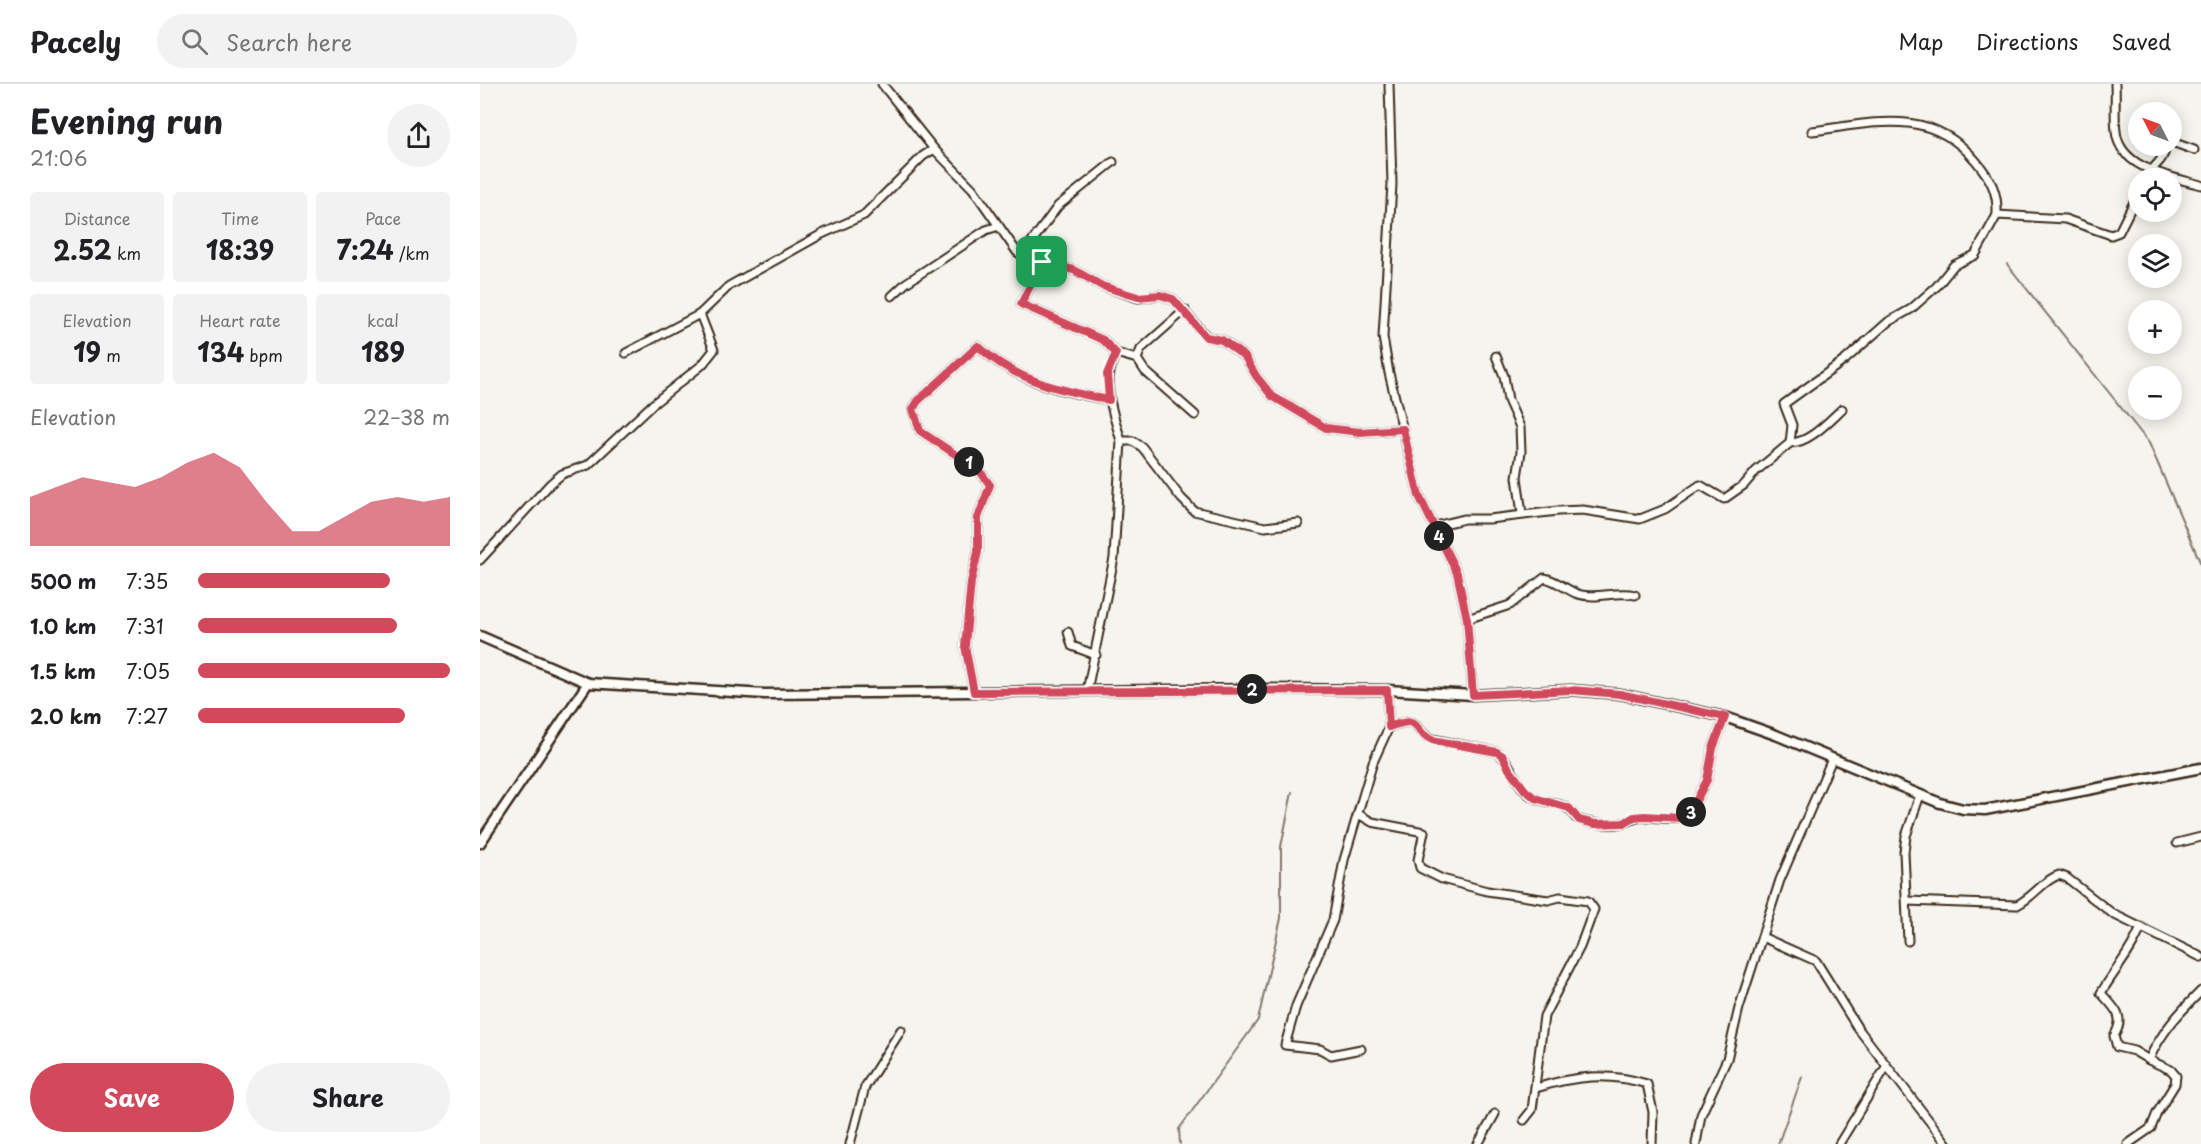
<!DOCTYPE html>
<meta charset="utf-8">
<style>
body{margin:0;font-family:"Playpen Sans",sans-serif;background:#f2f2f2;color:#202124;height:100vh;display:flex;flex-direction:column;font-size:22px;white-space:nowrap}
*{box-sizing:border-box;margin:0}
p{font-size:20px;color:#757577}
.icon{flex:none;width:33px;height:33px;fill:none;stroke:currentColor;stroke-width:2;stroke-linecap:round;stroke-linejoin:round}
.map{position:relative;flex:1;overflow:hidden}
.sheet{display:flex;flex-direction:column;background:#fff;width:480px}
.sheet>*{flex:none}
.needle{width:39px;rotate:312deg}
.buttons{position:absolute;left:1648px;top:18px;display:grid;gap:12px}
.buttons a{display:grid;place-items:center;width:54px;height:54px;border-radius:50%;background:#fff;box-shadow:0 3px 15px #0003;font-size:30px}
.pin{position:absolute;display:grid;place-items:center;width:51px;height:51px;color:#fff;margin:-26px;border-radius:12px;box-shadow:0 3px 9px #0006}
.km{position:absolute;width:30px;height:30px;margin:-15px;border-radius:50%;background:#222;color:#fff;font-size:16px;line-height:30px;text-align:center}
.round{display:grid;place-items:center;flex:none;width:63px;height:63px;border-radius:32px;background:#f2f2f2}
.overview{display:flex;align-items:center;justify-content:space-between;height:102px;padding:0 30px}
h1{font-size:33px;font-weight:700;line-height:45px}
.figures{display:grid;grid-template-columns:repeat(3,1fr);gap:9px;height:102px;padding:6px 30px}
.figures div{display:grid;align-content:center;border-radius:6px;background:#f2f2f2;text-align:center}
.figures b{font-size:26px;font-weight:700}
.figures small{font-size:16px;font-weight:400}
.figures p{font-size:16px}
.chart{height:168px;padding:12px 30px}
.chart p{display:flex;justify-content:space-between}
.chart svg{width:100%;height:108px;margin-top:6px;fill:#d1495b;opacity:.7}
.cta{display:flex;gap:12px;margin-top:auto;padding:12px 30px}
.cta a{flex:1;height:69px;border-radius:36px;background:#d1495b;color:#fff;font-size:24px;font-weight:700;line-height:69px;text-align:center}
.cta a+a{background:#f2f2f2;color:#202124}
ul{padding:0 30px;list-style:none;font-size:20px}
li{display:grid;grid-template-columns:96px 72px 1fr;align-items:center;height:45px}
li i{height:15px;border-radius:8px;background:#d1495b}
header{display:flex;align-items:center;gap:36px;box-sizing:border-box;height:84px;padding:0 30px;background:#fff;border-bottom:2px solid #e0e0e0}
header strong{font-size:28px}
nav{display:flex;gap:33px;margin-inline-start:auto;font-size:21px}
.search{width:420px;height:54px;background:#f2f2f2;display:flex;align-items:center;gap:15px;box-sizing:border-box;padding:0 21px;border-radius:33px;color:#757577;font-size:22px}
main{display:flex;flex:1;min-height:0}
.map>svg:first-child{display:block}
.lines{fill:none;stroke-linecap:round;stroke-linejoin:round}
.stream{stroke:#84786e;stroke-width:2}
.minor-casing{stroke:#3b2a1e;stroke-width:11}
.major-casing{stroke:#3b2a1e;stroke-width:13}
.minor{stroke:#fdfcf7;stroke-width:7}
.major{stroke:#fdfcf7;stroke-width:8}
.route-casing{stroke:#fff;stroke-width:12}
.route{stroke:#d1495b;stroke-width:8}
</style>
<header>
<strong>Pacely</strong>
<div class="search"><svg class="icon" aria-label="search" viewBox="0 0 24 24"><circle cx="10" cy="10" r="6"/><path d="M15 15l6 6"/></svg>Search here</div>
<nav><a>Map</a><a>Directions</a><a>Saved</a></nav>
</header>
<main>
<section class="sheet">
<div class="overview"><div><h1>Evening run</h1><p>21:06</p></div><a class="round"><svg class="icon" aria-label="share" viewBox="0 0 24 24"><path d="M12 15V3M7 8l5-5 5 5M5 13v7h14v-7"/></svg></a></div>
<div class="figures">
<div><p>Distance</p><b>2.52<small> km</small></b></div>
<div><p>Time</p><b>18:39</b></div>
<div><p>Pace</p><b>7:24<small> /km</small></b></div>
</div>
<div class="figures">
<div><p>Elevation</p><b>19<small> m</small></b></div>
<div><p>Heart rate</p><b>134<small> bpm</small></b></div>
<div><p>kcal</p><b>189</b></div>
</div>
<div class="chart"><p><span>Elevation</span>22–38 m</p>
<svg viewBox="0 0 160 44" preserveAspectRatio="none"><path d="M0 44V24L10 20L20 16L30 18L40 20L50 16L60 10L70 6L80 12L90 26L100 38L110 38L120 32L130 26L140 24L150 26L160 24V44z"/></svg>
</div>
<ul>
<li><b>500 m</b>7:35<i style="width:76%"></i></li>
<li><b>1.0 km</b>7:31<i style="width:79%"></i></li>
<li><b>1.5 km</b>7:05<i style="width:100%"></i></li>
<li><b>2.0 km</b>7:27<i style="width:82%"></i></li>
</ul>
<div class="cta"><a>Save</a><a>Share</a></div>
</section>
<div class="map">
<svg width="1721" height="1060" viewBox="0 0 1721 1060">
<rect width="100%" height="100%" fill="#f5f4ee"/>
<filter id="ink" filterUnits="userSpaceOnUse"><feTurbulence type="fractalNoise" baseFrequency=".0167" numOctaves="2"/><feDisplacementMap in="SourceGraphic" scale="12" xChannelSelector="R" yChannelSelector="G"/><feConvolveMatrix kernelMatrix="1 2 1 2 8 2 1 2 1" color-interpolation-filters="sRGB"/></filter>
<g filter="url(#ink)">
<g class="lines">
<g class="stream">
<polyline points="1527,180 1669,359 1721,480"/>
<polyline points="700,1060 699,1045 778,936 801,834 801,763 812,708"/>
<polyline points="1298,1060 1322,993"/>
</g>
<defs>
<g id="minor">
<polyline points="909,0 912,100 903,253 909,289 939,412 977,489 987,535 993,611"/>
<path d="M1635 0C1636 16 1634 31 1636 47 1639 85 1692 93 1721 101"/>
<path d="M1332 47C1395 39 1450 22 1496 77 1511 95 1518 108 1517 131"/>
<polyline points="1692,58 1714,66"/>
<path d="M454 65 493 105 537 168 549 176 562 178 541 220 623 256 636 269C621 303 632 324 641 357"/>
<path d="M1666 94C1674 79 1683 80 1686 62"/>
<polyline points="542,171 578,122 633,78"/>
<polyline points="562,178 594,186 622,202 658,214 680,211 693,215 727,253 742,256 765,273 776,292 792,312 846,344 880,348 923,345"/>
<polyline points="412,212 426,199 506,146 519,142"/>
<polyline points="705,226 661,265 657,275 665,287 715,331"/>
<polyline points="146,269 220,230 249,202 342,150 384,131 443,72 454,65 402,0"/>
<polyline points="636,269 657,275"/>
<polyline points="1016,272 1024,292 1028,316 1040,343 1041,368 1037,393 1042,430"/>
<path d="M1310 359C1329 359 1348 338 1362 325"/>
<polyline points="955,442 984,435 1009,435 1078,427 1103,426 1160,435 1185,425 1220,401 1244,415 1264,401 1276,387 1310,359 1312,341 1304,320 1365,276 1408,238 1431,225 1457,202 1474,181 1495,171 1517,131 1585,135 1631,151 1639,148 1659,108"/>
<polyline points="0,476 70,400 82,390 108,381 173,320 222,281 234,266 220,230"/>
<path d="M987 535 1030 521 1064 494C1077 496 1086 506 1098 510 1117 516 1136 506 1155 511"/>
<polyline points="588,548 592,562 616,571"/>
<polyline points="607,607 634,474 641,357 653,357 662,363 701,414 714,427 785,443 818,439"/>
<path d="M494 608 485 562 491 498 498 468V434L510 401 499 386 440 347 433 325 438 317 498 262C535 297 580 307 629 316"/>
<path d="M909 643C943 630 931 646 952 655L1017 668C1032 677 1035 705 1055 714 1072 722 1086 716 1096 734 1109 740 1128 742 1143 739 1151 737 1156 732 1165 733 1179 733 1195 737 1208 732L1227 696 1233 664 1245 633"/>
<polyline points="878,730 892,738 944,748 938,776 940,784 962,795 1007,807 1068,816 1080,813 1108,817 1114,825 1100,863 1064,932 1052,1026 1044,1036"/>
<polyline points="1697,759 1721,753"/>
<path d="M1427 817 1537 821C1555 812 1563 796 1579 791L1587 794 1633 830 1721 873"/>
<path d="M1661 843C1652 867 1634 887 1621 909 1635 925 1646 932 1634 952L1637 963 1654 967 1669 976"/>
<polyline points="1282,853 1336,877 1377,943 1467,1060"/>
<polyline points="1428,857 1424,768 1426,752 1440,711"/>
<polyline points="881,965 851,971 840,965 805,961 816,922 853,836 864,776 893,678 909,643 907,606"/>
<path d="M1056 1004C1094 992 1128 988 1167 1000L1173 1028 1172 1060"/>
<polyline points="370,1060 385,1003 421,946"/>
<polyline points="998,1060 1015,1030"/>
<polyline points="1216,1060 1221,1031 1247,975 1259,924 1300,796 1352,675"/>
<polyline points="1359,1060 1406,983"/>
<path d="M1648 1060 1671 1044 1677 1029 1695 1000 1696 992 1691 986 1669 976C1680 949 1701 927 1721 907"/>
</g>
<g id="major">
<polyline points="0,552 108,599 285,610 789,605 907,606 993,611 1091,606 1140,610 1245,633 1296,651 1460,719 1483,725 1505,726 1721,684"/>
<polyline points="0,759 108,599"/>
</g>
</defs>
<use href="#minor" class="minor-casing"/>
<use href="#major" class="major-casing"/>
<use href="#minor" class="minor"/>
<use href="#major" class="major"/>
</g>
</g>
<g class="lines" filter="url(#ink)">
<defs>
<path id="route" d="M562 178 594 186 622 202 658 213 680 211 693 215 726 253 742 256 765 273 776 292 792 312 846 344 880 348 923 345 939 412 977 489 987 535 993 611 1091 606 1140 610 1245 633 1233 664 1227 696 1208 732 1201 734 1164 732 1154 733 1144 739 1115 740 1099 736 1089 724 1055 714 1045 706 1029 685 1023 672 1017 668 952 656C931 646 943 630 909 643L907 606 494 608 485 562 491 498 498 468V434L510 401 499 386 440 347 433 325 438 317 498 262C535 297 580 306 629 316L627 290 636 269 623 256 541 220Z"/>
</defs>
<use href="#route" class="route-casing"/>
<use href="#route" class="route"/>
</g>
</svg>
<div class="buttons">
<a><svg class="needle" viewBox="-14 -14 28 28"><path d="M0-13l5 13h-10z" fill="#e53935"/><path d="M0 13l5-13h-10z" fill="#757577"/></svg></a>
<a><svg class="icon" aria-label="locate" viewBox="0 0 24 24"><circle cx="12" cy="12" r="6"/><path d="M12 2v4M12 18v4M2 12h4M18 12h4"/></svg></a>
<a><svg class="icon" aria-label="layers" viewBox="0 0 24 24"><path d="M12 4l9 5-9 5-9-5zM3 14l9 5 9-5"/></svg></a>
<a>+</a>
<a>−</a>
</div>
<div class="pin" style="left:562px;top:178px;background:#1e9e55"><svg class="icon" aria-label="arrive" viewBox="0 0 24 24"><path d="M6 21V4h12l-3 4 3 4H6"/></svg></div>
<b class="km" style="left:489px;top:378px">1</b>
<b class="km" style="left:772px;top:605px">2</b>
<b class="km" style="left:1211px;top:728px">3</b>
<b class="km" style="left:959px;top:452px">4</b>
</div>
</main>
